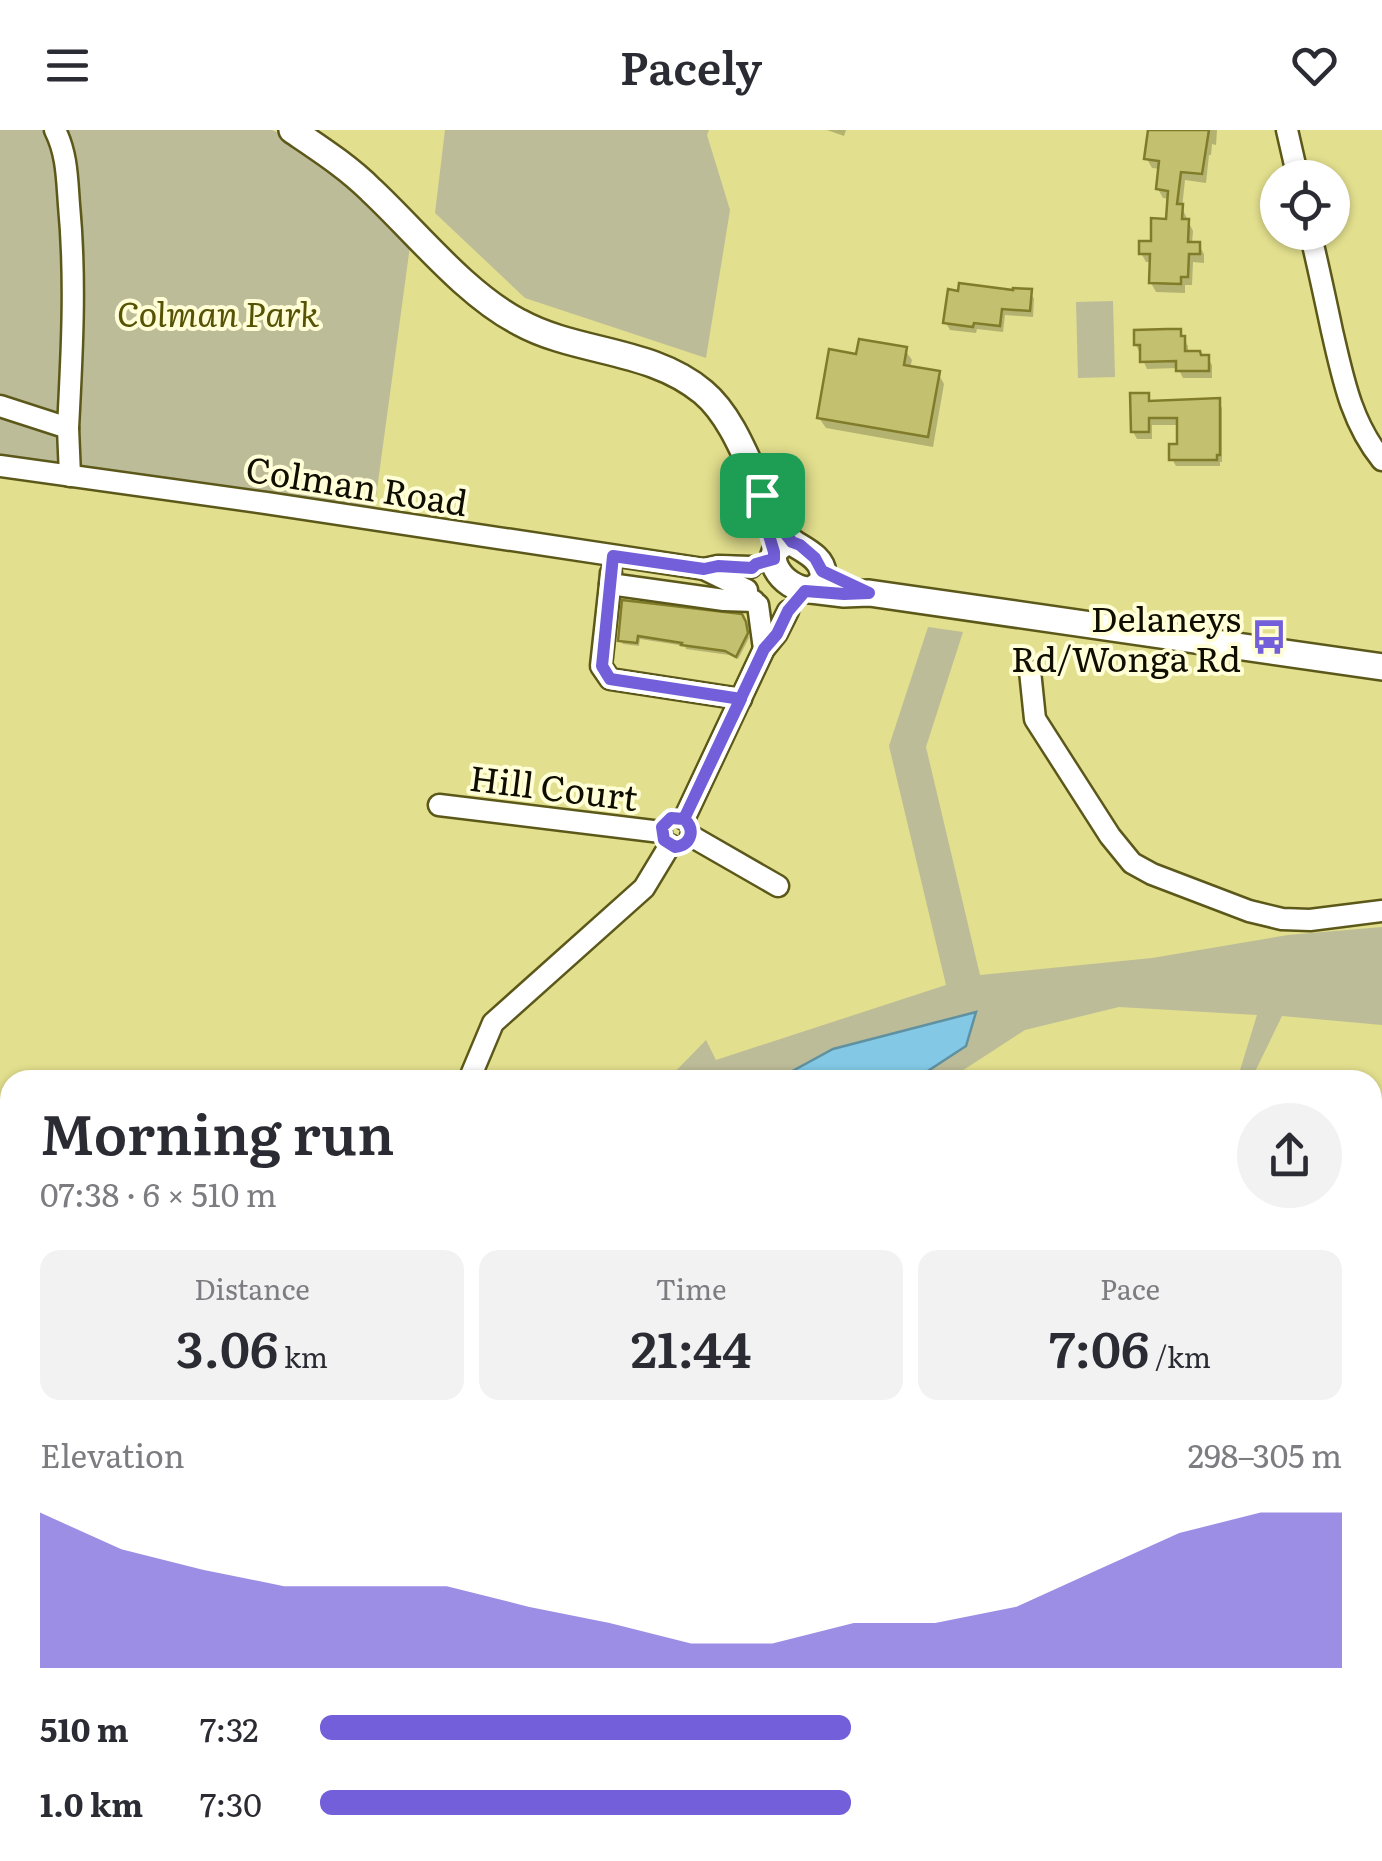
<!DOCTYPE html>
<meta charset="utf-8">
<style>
body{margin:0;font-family:Literata,serif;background:#f2f2f3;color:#2b2b33;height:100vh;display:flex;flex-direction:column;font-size:38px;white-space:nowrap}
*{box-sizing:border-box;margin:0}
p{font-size:32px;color:#7c7c81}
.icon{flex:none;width:55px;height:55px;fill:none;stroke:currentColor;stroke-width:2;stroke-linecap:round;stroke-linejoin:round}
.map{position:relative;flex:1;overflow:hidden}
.panel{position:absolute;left:0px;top:940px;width:1382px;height:792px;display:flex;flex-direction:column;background:#fff;border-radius:30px 30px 0 0;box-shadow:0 2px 8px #0004}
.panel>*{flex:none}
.buttons{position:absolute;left:1260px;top:30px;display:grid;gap:20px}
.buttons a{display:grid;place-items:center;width:90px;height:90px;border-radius:50%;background:#fff;box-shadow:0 2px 8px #0004;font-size:50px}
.pin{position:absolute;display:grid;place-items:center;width:85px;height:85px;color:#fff;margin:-42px;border-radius:20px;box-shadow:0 5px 15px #0006}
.round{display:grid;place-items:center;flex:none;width:105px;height:105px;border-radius:52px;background:#f2f2f3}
.summary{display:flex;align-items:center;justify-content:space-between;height:170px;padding:0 40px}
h1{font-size:55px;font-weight:600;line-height:75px}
.figures{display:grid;grid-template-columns:repeat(3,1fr);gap:15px;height:170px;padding:10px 40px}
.figures div{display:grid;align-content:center;border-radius:20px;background:#f2f2f3;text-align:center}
.figures b{font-size:50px;font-weight:600}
.figures small{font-size:28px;font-weight:400}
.figures p{font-size:28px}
.chart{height:280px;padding:20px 40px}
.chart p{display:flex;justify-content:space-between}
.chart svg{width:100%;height:180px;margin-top:10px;fill:#735fda;opacity:.7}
ul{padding:0 40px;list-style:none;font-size:32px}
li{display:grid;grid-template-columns:160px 120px 1fr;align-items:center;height:75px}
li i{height:25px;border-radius:12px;background:#735fda}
header{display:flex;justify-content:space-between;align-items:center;height:130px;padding:0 40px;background:#fff;font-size:45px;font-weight:600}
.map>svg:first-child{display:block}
.green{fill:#bdbc98}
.water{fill:#83c9e6;stroke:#6091a1;stroke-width:2.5}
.shadow{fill:#0003}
.building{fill:#c3c06f;stroke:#807c2a;stroke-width:2.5}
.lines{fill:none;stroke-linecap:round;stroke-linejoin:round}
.minor-casing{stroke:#5b581a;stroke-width:25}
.major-casing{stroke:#5b581a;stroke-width:30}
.minor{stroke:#fff;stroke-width:20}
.major{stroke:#fff;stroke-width:25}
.route-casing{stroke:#fff;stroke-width:20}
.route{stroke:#735fda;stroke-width:12}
.labels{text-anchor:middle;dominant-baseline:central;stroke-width:8;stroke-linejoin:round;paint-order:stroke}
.park-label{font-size:35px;font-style:italic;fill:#575306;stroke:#fffed6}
.street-label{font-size:35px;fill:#0f0d00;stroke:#fffed6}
.poi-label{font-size:35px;fill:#0f0d00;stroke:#fffed6;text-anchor:end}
</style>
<header><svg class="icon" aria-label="menu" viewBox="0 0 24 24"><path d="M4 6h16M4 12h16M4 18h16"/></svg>Pacely<svg class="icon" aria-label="heart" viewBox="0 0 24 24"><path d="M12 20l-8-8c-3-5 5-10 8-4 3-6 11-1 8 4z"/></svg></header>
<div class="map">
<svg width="1382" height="1731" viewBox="0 0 1382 1731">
<rect width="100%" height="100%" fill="#e2df8e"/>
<g class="green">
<polygon points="0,0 272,0 339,32 410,116 373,389 0,335"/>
<polygon points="445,0 709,0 707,5 730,80 706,228 525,168 435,83"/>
<polygon points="1113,171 1115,247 1078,248 1076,172"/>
<polygon points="928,497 963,502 926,617 980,845 1152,828 1288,805 1382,797 1382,895 1282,886 1251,950 1237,950 1257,885 1119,877 1025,900 948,950 667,950 706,910 716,930 946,855 889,616"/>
<polygon points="10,1368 10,1722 193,1723 192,1731 0,1731 0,1382"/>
</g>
<polygon class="water" points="976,882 966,916 914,950 776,950 833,919"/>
<g class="shadow">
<polygon points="827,0 846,0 844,6"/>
<polygon points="1150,0 1217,0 1216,15 1212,14 1211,25 1209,25 1206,53 1185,50 1182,78 1193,101 1192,114 1199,115 1204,124 1204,133 1193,132 1192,155 1185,155 1185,163 1156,162 1151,153 1152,132 1146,132 1141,123 1153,114 1169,91 1170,69 1163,68 1158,59 1161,39 1152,38 1147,29"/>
<polygon points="1030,162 1034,169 1033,187 1005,185 1003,202 977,199 976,203 950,200 946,193"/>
<polygon points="1179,201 1188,216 1188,224 1207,227 1212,235 1212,248 1183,248 1178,238 1147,239 1136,215"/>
<polygon points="905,220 912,230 910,238 938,243 944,254 933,317 826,298 819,288 858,227"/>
<polygon points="1148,266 1152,274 1218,271 1222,278 1222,332 1220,332 1220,336 1176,336 1172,329 1180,317 1180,295 1152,295 1152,309 1137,309 1133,302"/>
<polygon points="624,472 740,487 747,498 749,508 738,529 729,525 686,519 685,516 640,509 639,516 623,514 620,510"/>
</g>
<g class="building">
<polygon points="1148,0 1209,0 1202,44 1181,42 1177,74 1183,74 1182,89 1189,89 1188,112 1200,112 1200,124 1189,124 1188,147 1181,147 1181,154 1149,153 1150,124 1139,124 1139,111 1151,111 1151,88 1166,89 1168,61 1156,59 1159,31 1144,29"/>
<polygon points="959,153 1013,160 1013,158 1032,159 1030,181 1002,179 1000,196 974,193 973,197 943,193 948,159 958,161"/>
<polygon points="1167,199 1181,199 1181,206 1185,206 1185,221 1200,221 1201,225 1209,225 1209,241 1176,241 1176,231 1140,232 1140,215 1134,215 1134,200"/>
<polygon points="859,209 907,217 904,235 940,241 928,307 817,288 829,219 856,224"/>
<polygon points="1130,263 1149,263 1149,271 1220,268 1220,325 1217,325 1217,330 1169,330 1169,314 1177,314 1177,288 1149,288 1149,302 1131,302"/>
<polygon points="622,470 742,484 746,492 748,503 736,527 725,521 681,515 682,513 638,506 637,513 618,511"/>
</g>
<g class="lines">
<defs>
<g id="minor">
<path d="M55 0C67 24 67 48 69 75 76 149 72 223 68 298"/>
<polyline points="1287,0 1298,48"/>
<path d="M1310 102C1318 135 1325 168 1332 201 1343 248 1351 292 1382 330"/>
<polyline points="0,276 68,298 70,346"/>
<polyline points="0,336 266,373 704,439 718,436 751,437"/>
<polyline points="704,439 747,460"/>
<polyline points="611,443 610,454 724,470 754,471"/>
<polyline points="610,454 601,536 610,549 741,569"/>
<polyline points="758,475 764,519"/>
<polyline points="1030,541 1035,589 1110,706 1132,733 1152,744 1249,781 1282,789 1310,790 1382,781"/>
<polyline points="439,675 661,702"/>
<polyline points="684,689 764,519 777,503 788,481"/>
<polyline points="691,706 778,756"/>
<polyline points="469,950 493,893 644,758 670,715"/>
<polyline points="1372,1054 1382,1049"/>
<polyline points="0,1125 10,1127"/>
<polyline points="1372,1483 1382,1473"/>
<polyline points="1372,1495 1382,1507"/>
<polyline points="326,1722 331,1731"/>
<polyline points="998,1731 1006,1722"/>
</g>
<g id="major">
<path d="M292 0C320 19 348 37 371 60 416 102 465 164 519 192 577 224 650 218 703 262 739 292 754 354 779 394 782 399 787 408 792 412 803 420 822 427 823 443 824 452 818 456 811 460 782 461 754 418 792 412"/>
<polyline points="811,460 844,464 869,463 1382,537"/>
</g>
</defs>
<use href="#minor" class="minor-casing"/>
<use href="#major" class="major-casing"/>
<use href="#minor" class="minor"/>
<use href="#major" class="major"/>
</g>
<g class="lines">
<defs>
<path id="route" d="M762 365 768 402 774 422V429L756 434 752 438 718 436 704 439 613 426 602 536 610 549 741 569 684 689C696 700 691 715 675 717L664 710 662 697 671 688 684 689 764 519 777 504 788 481 805 461 844 464 869 463 822 441 815 428 800 415 792 412 781 398 762 365"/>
</defs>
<use href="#route" class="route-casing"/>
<use href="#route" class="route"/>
</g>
<defs>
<symbol id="bus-bare" viewBox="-9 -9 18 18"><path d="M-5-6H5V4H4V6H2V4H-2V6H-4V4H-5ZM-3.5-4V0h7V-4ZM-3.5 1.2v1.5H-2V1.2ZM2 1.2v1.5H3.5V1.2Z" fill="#735fda" stroke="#fffed6" stroke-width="2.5" paint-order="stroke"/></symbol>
</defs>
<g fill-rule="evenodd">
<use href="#bus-bare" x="1244" y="482" width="50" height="50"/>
</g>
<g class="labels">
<g class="park-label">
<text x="218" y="182">Colman Park</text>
</g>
<g class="street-label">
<text transform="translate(357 354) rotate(9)">Colman Road</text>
<text transform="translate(554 656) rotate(7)">Hill Court</text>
</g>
<g class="poi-label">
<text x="1241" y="487">Delaneys<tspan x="1241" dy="40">Rd/Wonga Rd</tspan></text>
</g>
</g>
</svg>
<div class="buttons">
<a><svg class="icon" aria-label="locate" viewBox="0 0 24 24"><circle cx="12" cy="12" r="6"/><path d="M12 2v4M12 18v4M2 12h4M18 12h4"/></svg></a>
</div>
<div class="pin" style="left:762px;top:365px;background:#1e9e55"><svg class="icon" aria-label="arrive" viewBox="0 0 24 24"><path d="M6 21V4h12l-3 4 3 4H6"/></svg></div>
<section class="panel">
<div class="summary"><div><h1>Morning run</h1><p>07:38 · 6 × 510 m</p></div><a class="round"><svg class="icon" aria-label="share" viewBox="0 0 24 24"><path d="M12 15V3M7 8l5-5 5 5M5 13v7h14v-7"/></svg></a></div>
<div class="figures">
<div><p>Distance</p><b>3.06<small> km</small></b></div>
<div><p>Time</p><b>21:44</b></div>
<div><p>Pace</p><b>7:06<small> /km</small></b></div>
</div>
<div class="chart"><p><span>Elevation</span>298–305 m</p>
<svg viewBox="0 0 160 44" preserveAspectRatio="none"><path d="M0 44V6L10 15L20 20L30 24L40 24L50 24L60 29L70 33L80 38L90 38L100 33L110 33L120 29L130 20L140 11L150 6L160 6V44z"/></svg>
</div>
<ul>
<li><b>510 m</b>7:32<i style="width:52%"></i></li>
<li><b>1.0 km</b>7:30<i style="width:52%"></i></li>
</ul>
</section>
</div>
